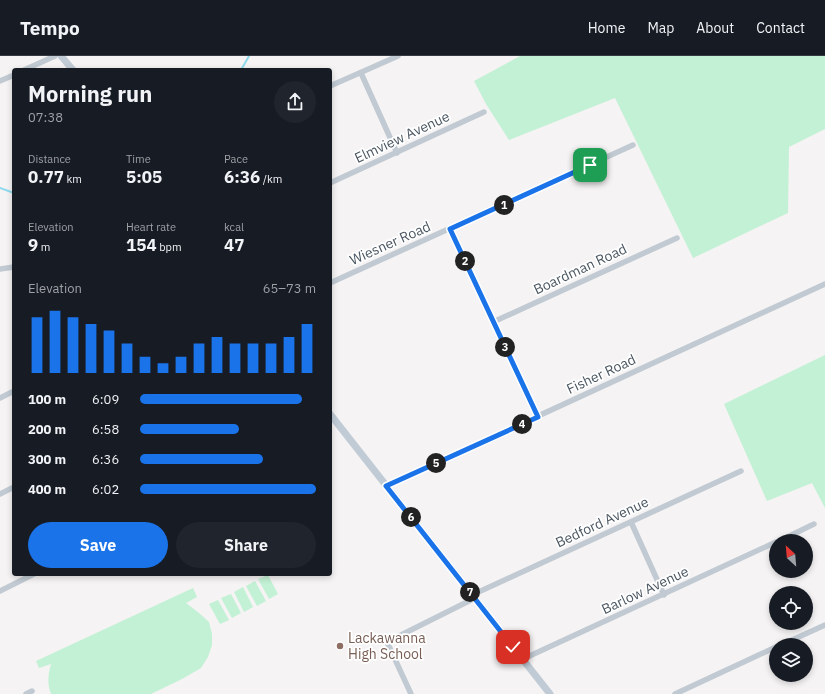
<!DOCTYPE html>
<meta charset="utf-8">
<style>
body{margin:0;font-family:"IBM Plex Sans",sans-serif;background:#20242c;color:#f1f3f6;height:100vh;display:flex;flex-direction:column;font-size:15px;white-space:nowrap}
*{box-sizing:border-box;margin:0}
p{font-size:13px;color:#9ea1a6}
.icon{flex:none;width:22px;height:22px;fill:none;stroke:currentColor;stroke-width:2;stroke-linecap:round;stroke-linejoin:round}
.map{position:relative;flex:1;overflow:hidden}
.panel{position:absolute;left:12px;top:12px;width:320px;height:508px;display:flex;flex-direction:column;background:#171b24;border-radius:4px;box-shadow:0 2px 6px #0003}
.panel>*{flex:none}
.needle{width:26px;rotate:334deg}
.buttons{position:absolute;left:769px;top:478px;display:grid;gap:8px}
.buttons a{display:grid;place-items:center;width:44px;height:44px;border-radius:50%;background:#171b24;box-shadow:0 2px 6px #0003;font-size:20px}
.pin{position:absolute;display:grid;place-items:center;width:34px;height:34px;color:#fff;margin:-17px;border-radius:8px;box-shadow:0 2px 6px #0006}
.km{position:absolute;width:20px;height:20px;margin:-10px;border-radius:50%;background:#222;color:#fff;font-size:11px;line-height:20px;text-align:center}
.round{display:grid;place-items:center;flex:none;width:42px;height:42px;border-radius:21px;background:#20242c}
.head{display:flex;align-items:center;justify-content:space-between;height:68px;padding:0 16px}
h1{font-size:22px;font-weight:700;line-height:30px}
.figures{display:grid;grid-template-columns:repeat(3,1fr);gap:6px;height:68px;padding:4px 16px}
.figures div{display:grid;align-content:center}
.figures b{font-size:17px;font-weight:700}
.figures small{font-size:11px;font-weight:400}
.figures p{font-size:11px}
.chart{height:112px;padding:8px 16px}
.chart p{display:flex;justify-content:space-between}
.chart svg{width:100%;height:72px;margin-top:4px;stroke:#1a73e8;stroke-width:6}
.cta{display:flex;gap:8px;margin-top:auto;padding:8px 16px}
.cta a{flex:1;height:46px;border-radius:24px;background:#1a73e8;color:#fff;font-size:16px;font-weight:700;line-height:46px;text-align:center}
.cta a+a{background:#20242c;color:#f1f3f6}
ul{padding:0 16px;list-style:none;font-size:13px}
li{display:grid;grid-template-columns:64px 48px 1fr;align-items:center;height:30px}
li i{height:10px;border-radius:5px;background:#1a73e8}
header{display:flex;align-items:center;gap:24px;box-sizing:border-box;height:56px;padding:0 20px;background:#171b24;border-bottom:1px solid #363941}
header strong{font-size:19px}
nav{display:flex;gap:22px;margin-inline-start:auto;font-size:14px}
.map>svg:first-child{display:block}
.green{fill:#c3f1d5}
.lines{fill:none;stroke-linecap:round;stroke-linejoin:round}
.stream{stroke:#90daee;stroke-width:2}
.street{stroke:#c1cad2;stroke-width:5.5}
.secondary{stroke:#c1cbd6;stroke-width:7}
.route-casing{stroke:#fff;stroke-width:8}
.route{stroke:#1a73e8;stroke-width:5}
.education-dot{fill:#8d6e63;stroke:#fff;stroke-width:1.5}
.labels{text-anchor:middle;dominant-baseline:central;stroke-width:3.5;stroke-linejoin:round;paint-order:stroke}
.street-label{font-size:14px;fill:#4a5661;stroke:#fff}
.education-label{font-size:14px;fill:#785e54;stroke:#fff;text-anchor:start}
</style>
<header>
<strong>Tempo</strong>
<nav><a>Home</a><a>Map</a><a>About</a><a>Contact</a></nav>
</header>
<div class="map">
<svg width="825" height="638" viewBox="0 0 825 638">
<rect width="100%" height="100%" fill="#f5f3f3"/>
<g class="green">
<polygon points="520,0 825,0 825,73 789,91 788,157 693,202 615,42 509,84 486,48 474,25"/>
<polygon points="825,299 825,452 812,427 767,445 724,348"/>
<polygon points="268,519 278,538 269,543 258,523"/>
<polygon points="255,525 266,545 257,550 246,530"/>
<polygon points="243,531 253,551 244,556 234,536"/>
<path d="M193 532 197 541 186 547 199 557 209 566 212 578V589L208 601 201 612 182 623 151 638H51C47 627 48 619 51 608L39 612 36 605Z"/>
<polygon points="231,538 241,557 232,562 221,542"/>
<polygon points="218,544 229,564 220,568 209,548"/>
</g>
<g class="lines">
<g class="stream">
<polyline points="241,14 249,0"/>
<polyline points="0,132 14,137"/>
</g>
<g class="street">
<polyline points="24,14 55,0"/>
<polyline points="361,17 397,97"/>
<polyline points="0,25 14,19"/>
<polyline points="330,30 398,0"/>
<polyline points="330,127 484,56"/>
<polyline points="450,173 538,361"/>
<polyline points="0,213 14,211"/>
<polyline points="330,227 633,89"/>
<polyline points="493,266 677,182"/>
<polyline points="0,342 14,335"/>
<polyline points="386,430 825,228"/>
<polyline points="0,438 14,431"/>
<polyline points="631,466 664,539"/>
<polyline points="779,485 814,468"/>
<polyline points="0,535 34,518"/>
<polyline points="472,539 741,415"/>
<polyline points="781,589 825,569"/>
<polyline points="523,603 776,486"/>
<polyline points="26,638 32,635"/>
<polyline points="411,638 387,586 475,542"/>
<polyline points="675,638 776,591"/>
</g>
<g class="secondary">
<polyline points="61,0 73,14"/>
<polyline points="330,358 550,638"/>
</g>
</g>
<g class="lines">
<defs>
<polyline id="route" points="513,591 386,430 538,361 450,173 590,109"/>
</defs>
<use href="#route" class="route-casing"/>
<use href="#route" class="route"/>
</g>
<circle class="education-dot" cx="340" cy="590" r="4"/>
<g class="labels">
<g class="street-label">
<text transform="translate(402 81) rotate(-25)">Elmview Avenue</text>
<text transform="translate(390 187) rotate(-24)">Wiesner Road</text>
<text transform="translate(580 213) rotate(-25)">Boardman Road</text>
<text transform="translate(601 318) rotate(-25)">Fisher Road</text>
<text transform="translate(602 466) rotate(-25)">Bedford Avenue</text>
<text transform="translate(645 534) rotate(-25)">Barlow Avenue</text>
</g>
<g class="education-label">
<text x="348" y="582">Lackawanna<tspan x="348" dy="16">High School</tspan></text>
</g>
</g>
</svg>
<div class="buttons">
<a><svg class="needle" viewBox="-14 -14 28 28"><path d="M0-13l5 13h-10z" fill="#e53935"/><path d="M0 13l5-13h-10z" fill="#9ea1a6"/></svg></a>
<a><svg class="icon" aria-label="locate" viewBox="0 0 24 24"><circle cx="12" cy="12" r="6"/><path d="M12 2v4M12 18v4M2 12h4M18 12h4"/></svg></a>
<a><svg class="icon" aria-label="layers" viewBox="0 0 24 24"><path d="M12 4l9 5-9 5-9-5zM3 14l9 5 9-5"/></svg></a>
</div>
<div class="pin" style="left:590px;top:109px;background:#1e9e55"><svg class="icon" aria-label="arrive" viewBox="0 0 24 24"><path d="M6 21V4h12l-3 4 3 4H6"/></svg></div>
<div class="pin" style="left:513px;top:591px;background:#d93025"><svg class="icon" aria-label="check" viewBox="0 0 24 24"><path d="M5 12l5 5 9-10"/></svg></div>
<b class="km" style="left:504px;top:149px">1</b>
<b class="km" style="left:465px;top:205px">2</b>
<b class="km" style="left:505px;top:291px">3</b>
<b class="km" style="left:522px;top:368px">4</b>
<b class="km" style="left:436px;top:407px">5</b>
<b class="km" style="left:411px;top:461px">6</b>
<b class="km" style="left:470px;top:536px">7</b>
<section class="panel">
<div class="head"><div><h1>Morning run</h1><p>07:38</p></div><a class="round"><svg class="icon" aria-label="share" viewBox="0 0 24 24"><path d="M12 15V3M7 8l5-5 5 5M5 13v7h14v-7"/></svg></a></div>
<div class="figures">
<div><p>Distance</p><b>0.77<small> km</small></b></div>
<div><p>Time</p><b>5:05</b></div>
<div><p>Pace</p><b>6:36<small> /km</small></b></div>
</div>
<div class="figures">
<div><p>Elevation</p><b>9<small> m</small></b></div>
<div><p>Heart rate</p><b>154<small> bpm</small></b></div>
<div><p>kcal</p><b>47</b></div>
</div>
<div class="chart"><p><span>Elevation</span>65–73 m</p>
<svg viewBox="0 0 160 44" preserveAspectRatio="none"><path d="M5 44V10M15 44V6M25 44V10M35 44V14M45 44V18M55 44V26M65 44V34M75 44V38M85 44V34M95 44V26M105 44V22M115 44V26M125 44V26M135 44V26M145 44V22M155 44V14"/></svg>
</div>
<ul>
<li><b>100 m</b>6:09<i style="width:92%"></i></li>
<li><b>200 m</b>6:58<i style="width:56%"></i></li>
<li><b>300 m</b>6:36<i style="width:70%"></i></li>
<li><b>400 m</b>6:02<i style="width:100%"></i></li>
</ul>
<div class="cta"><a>Save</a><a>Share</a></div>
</section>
</div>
